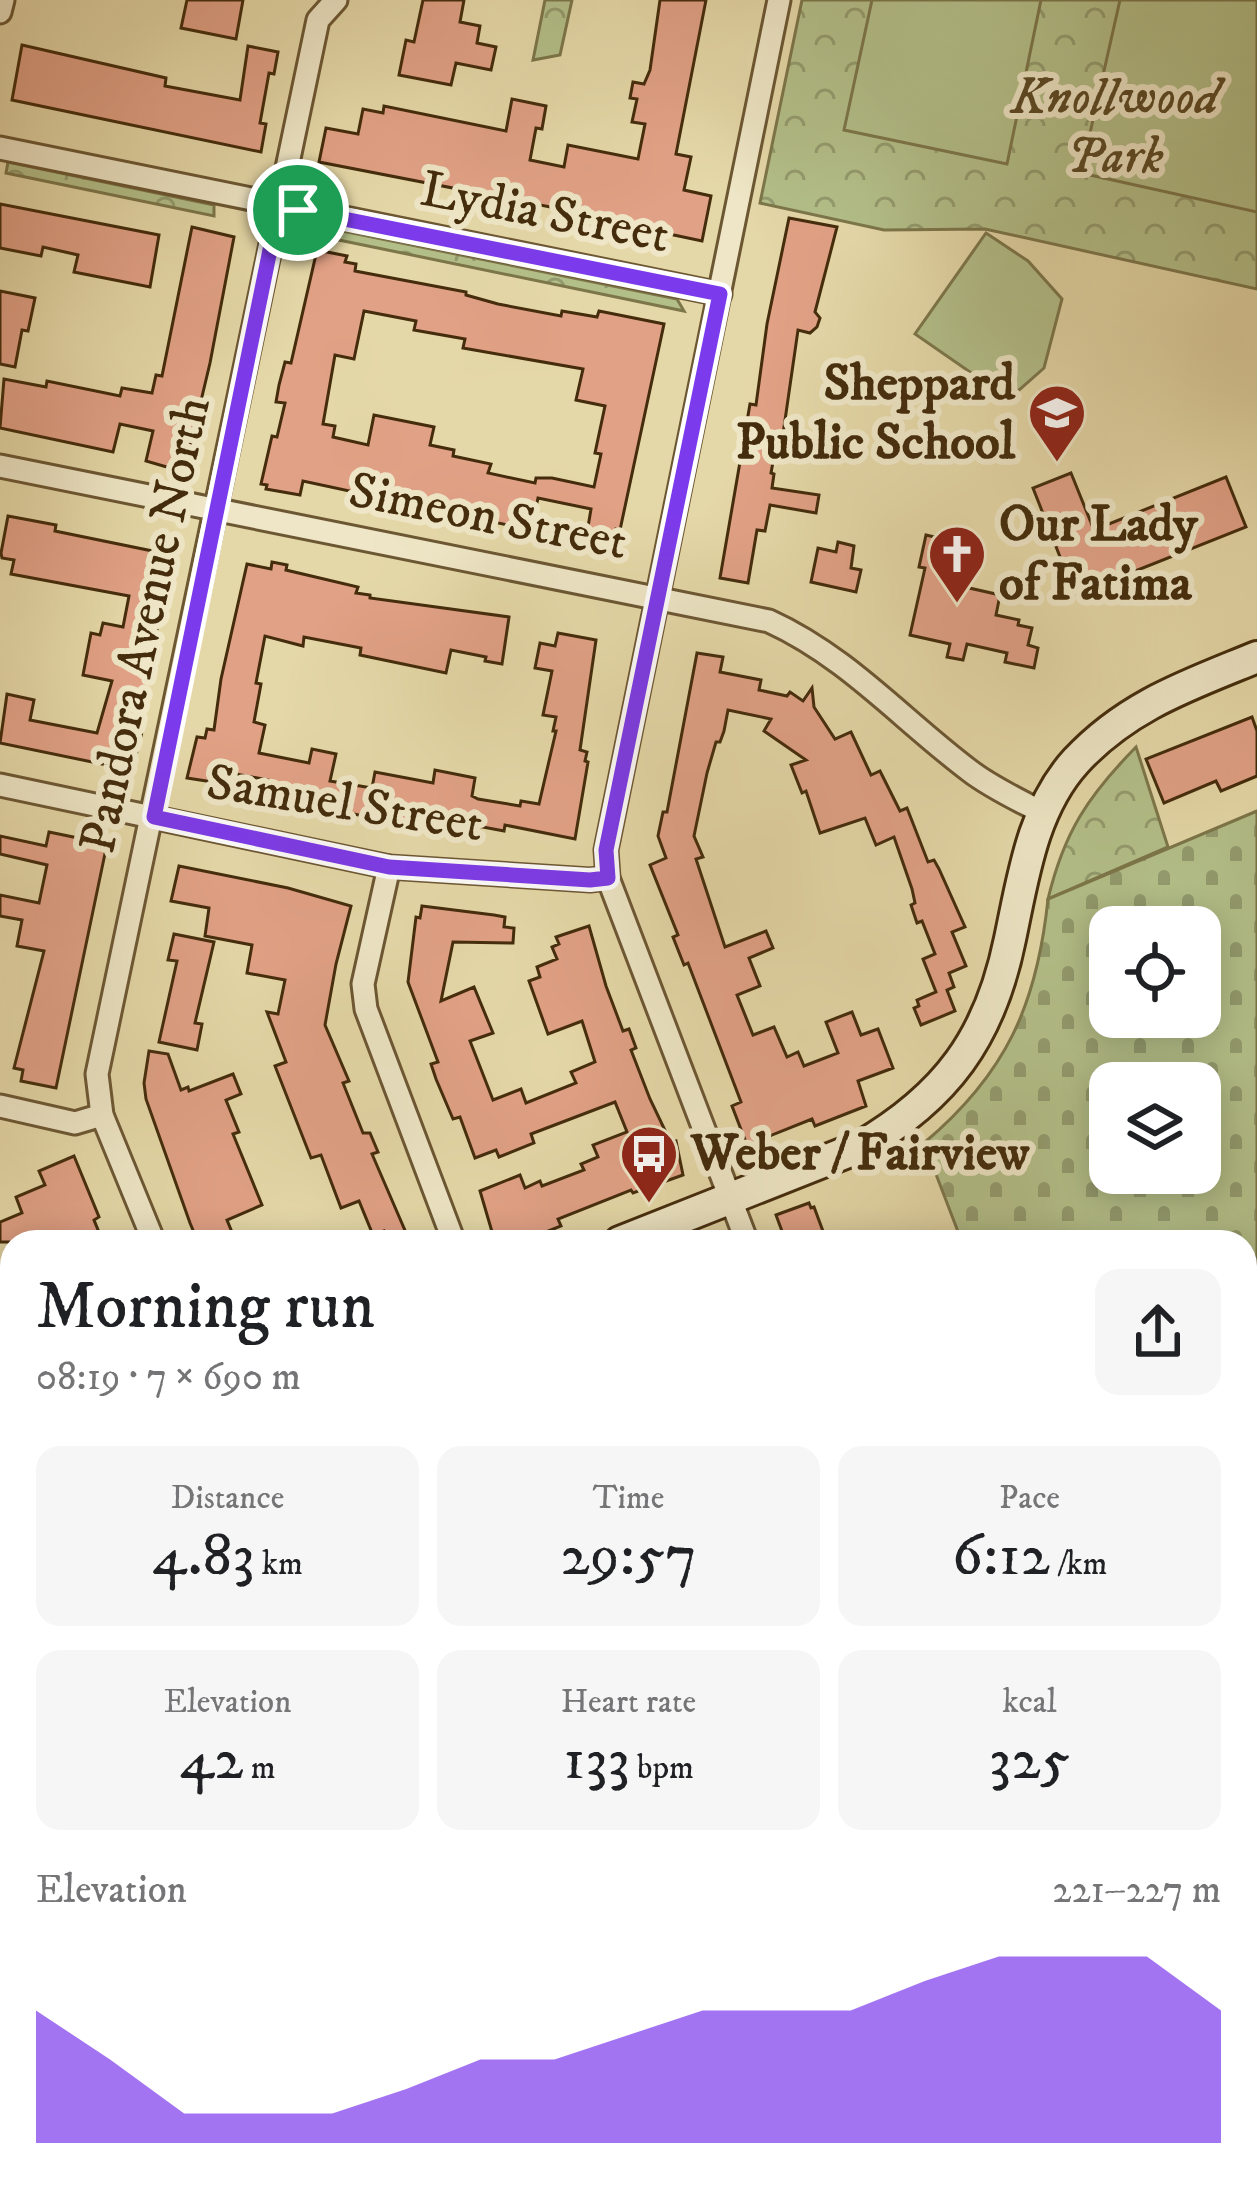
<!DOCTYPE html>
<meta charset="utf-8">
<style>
body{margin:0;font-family:"IM FELL DW Pica",serif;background:#f6f6f6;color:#202124;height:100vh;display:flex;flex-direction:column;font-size:45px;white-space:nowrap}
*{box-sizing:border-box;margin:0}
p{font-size:39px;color:#757577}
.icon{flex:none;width:66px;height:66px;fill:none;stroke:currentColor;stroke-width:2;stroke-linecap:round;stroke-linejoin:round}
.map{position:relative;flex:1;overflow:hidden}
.details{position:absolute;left:0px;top:1230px;width:1257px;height:975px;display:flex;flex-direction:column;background:#fff;border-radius:36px 36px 0 0;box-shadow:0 6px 30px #0003}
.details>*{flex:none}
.buttons{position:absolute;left:1089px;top:906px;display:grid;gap:24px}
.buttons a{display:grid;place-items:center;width:132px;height:132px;border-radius:24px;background:#fff;box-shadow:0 6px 30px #0003;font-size:60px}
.pin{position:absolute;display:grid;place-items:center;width:102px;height:102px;color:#fff;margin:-51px;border:6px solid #fff;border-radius:50%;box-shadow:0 3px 12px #0007}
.round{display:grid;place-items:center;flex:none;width:126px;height:126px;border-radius:24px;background:#f6f6f6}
.summary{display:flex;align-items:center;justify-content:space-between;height:204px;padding:0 36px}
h1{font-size:66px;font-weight:600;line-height:90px}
.metrics{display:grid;grid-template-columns:repeat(3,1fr);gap:18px;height:204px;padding:12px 36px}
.metrics div{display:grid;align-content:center;border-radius:24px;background:#f6f6f6;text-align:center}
.metrics b{font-size:60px;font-weight:600}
.metrics small{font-size:33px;font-weight:400}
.metrics p{font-size:33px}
.chart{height:336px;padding:24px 36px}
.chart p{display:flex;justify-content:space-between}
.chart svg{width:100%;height:216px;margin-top:12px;fill:#7c3aed;opacity:.7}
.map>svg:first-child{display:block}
.grass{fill:url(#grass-dots);stroke:#7c764a;stroke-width:3}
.forest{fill:url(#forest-crowns);stroke:#7c764a;stroke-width:3}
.cemetery{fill:url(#cemetery-stones);stroke:#7c764a;stroke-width:3;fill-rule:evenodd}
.pitch{fill:#b3bf89;stroke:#7c764a;stroke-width:3}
.building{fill:#e1a186;stroke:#442c0c;stroke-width:3;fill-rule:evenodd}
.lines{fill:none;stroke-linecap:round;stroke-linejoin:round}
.minor-casing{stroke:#6c5733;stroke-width:27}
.tertiary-casing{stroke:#6c5733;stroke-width:33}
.secondary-casing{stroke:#442c0c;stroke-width:36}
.minor{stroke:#eee6c6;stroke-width:21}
.tertiary{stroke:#eee6c6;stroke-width:27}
.secondary{stroke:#eee6c6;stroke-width:30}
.route-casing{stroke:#fff;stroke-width:24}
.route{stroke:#7c3aed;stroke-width:15}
.labels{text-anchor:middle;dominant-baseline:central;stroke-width:12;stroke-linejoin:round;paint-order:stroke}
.park-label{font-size:51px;font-style:italic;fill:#5a4925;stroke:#eee6c6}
.street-label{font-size:51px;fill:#442c0c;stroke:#eee6c6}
.poi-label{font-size:51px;font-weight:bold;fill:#442c0c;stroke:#eee6c6;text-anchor:start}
</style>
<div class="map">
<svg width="1257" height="2203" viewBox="0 0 1257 2203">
<defs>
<pattern id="grass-dots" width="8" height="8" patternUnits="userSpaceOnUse" patternTransform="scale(3)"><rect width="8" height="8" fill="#b3bf89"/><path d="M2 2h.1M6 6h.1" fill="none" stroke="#939b6e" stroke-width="1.8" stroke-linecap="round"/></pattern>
<pattern id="forest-crowns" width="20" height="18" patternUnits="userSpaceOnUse" patternTransform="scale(3)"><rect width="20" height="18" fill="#b3bf89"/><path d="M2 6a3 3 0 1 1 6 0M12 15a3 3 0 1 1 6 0" fill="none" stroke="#939b6e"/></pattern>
<pattern id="cemetery-stones" width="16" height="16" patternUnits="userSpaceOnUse" patternTransform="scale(3)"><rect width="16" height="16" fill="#b3bf89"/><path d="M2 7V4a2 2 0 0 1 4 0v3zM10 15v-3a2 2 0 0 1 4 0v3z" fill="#939b6e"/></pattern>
</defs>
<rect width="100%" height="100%" fill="#e5d8a8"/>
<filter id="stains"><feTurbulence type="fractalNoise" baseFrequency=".00167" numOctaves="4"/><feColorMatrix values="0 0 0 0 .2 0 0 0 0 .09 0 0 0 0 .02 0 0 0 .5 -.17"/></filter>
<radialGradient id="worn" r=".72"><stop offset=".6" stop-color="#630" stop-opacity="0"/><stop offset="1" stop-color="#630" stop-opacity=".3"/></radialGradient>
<polygon class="grass" points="1257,1957 1257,2203 1179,2203 1181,2193 1245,2193 1245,1962"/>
<g class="forest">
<polygon points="545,0 572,0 560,55 533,60"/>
<polygon points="802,0 1257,0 1257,289 985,229 884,230 760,203"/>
<polygon points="8,162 214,205 214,216 6,173"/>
<polygon points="303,223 677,299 684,311 300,232"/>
<path d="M1136 747 1168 847 1048 899C1064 832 1088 796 1136 747Z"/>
</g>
<path class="cemetery" d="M1257 811V1905L1245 1910V1242H962L924 1143C1006 1074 1037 1005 1048 899ZM1110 927H1200V1017H1110ZM1110 1083H1200V1173H1110Z"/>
<g class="pitch">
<polygon points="872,0 1041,0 1007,164 844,130"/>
<polygon points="1120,0 1257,0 1257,212 1081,173"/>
<polygon points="986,233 1028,261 1062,299 1044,368 1009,399 915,334"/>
</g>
<g class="building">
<polygon points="187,0 243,0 236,39 181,28"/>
<polygon points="423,0 464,0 460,22 480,26 477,43 496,47 491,70 456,63 451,85 399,75 406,40 414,42"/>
<polygon points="660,0 706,0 676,154 691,157 684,190 711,196 702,241 655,231 643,225 319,162 326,128 358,134 363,109 383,113 384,106 506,131 512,99 546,106 542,129 536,128 530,160 564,167 568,145 638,159 645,124 632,122 637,99 630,98 633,82 644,84 650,70"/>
<polygon points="22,45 166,78 165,86 240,100 248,46 278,52 274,74 269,73 260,123 266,124 261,152 12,100"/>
<polygon points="0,204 159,235 150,287 74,272 78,255 43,247 41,256 0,248"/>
<polygon points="789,218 837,227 815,312 820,318 817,327 810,333 798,330 782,441 777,440 771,473 774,474 772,488 819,495 816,513 770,505 765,531 757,530 748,583 720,578 750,404 756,405 767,324"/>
<polygon points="192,227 234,237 210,363 184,472 146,461 153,431 120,424 113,452 0,428 4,379 46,387 47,381 120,396 122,388 152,393 156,375 162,376"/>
<path d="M317 250 347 256 345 262 356 264 355 271 466 292V295L498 304 561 316 562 311 597 317 599 311 664 324 620 530 616 529 611 550 585 545 591 509 538 498 531 530 303 481 300 495 266 489 267 485 261 484 272 436 277 437 285 403 276 402 279 385 285 362 291 363ZM364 311 416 321 414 330 465 339 463 348 583 369 576 400 605 406 595 453 601 454 594 487 552 478H536L535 483 488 473 491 464 453 456 454 450 430 445 434 427 374 415 368 445 333 437 335 426 323 424 335 355 354 359Z"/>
<polygon points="0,291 35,298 28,331 22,330 15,367 0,364"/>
<polygon points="1071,473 1094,530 1226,477 1246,527 1075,595 1033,488"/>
<polygon points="8,516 56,525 55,531 172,555 137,729 142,730 141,739 131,770 0,743 7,694 34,700 30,720 97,733 112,681 83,675 91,633 100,635 103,623 123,627 129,596 11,574 14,560 2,558 1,553"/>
<polygon points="926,535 947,540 946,546 967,551 962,573 968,574 965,587 1000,595 996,615 1019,620 1018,625 1032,628 1028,645 1038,648 1034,668 1005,662 1007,653 967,644 963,660 947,657 950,644 910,635 925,568 919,567"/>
<polygon points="838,542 854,546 851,568 861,570 856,592 811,582 818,548 836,552"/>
<polygon points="272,562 287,565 286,570 358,587 356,593 370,595 370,598 509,617 502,664 485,661 486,657 451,650 446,673 360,655 361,648 304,637 303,646 265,636 256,683 261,684 254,722 265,725 259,753 309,763 312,749 336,754 330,781 372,788 375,772 433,783 435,770 475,778 472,796 478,799 520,806 521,801 539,804 556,731 553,731 556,717 543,715 552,671 535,668 540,643 555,646 558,633 596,640 580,750 587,752 585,761 588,762 575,839 505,825 504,831 435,818 432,829 338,811 340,802 271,788 268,780 220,771 215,772 213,782 187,778 197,737 205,738 207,729 214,730 221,679 247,564 271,569"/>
<polygon points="697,653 723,657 720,672 761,680 759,690 787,696 790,692 803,701 812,688 814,707 835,739 851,732 871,775 880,771 900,811 907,808 928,862 934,860 939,869 965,927 952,932 966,966 949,973 954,987 947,990 955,1011 921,1025 914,1008 919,1006 917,1000 936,992 923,959 935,954 922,921 917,923 911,905 915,903 912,889 894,837 876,845 865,818 820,833 806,791 802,793 791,765 806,760 764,731 771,719 728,710 724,731 720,742 716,742 707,773 694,836 703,857 696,859 725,947 766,931 773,948 749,958 760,986 737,995 753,1035 774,1027 787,1057 798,1052 804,1066 838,1053 826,1022 852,1012 861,1035 878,1029 893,1068 858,1081 866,1106 815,1126 812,1119 747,1145 732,1106 741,1102 688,963 684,965 673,937 678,935 650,865 666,858 658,836 663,812 667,812"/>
<polygon points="1252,717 1257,731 1257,776 1221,791 1216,781 1164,803 1146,759"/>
<polygon points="49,832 107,844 56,1088 21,1081 23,1070 14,1068 44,951 17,946 22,920 0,916 0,895 39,903 47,865 0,854 0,836 46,846"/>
<polygon points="179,866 288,888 351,906 336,964 325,1025 349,1081 343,1083 363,1133 370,1133 378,1152 372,1154 410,1242 388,1242 384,1231 373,1235 359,1201 341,1208 321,1155 311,1158 275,1066 286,1062 267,1012 278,1014 285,980 247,973 252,945 205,936 209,908 171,901"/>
<polygon points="422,906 494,915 505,917 504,927 514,928 513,943 453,942 441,1001 474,987 493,1033 470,1041 493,1100 521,1089 526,1103 576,1083 571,1072 595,1062 582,1021 548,1034 529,981 540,977 537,967 557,959 552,947 559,944 556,937 589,926 606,986 623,1031 629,1029 636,1048 631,1050 650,1099 671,1143 676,1141 683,1175 633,1193 631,1190 558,1219 561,1226 541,1234 514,1242 495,1242 480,1191 520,1175 525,1188 540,1181 542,1186 584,1170 581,1164 598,1157 593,1145 627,1132 615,1102 531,1134 534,1143 499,1157 496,1150 475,1158 460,1117 453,1119 436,1079 431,1064 438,1062 408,982 416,917 420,918"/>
<polygon points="174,934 214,942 195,1023 202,1024 197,1050 159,1042 177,961 168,960"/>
<polygon points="149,1051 168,1054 181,1090 188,1087 189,1091 233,1074 241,1094 226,1100 239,1132 233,1134 262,1205 227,1220 236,1242 198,1242 190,1223 146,1099 144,1083"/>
<polygon points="74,1156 99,1217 94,1220 103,1242 0,1242 0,1222 22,1213 16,1197 45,1185 39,1171"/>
<polygon points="809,1203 811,1208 814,1207 827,1242 786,1242 776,1215"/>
</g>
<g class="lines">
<defs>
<g id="minor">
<polyline points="0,12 3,0"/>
<polyline points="0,148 720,294"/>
<path d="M0 466 769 621C848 657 902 720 970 771 992 788 1019 800 1043 813"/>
<polyline points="0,785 389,867 590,880 608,878"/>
<polyline points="389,867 363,984 366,1009 454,1242"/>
<polyline points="0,1106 75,1123 102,1115"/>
<polyline points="154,1242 102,1115 97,1074 318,20 336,0"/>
<polyline points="747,1242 608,878 606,850 779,0"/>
<polyline points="0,1592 12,1625"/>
<polyline points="0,1943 12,1939"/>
<polyline points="208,2193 211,2203"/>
</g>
<polyline id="tertiary" points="1043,2203 1045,2193"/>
<g id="secondary">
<path d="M620 1242 860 1147C946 1097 990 1038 1010 939 1023 878 1032 809 1076 761 1128 705 1189 685 1257 657"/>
<polyline points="0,1481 12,1476"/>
<polyline points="1245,1932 1257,1928"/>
<polyline points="500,2203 527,2193"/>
</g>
</defs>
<use href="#minor" class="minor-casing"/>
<use href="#tertiary" class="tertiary-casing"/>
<use href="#secondary" class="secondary-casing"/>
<use href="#minor" class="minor"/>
<use href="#tertiary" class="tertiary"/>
<use href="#secondary" class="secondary"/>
</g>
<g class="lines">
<defs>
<polygon id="route" points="279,206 720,294 606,850 608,878 590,880 389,867 154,817"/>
</defs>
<use href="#route" class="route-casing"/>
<use href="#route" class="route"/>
</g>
<defs>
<symbol id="school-pin" viewBox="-11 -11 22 30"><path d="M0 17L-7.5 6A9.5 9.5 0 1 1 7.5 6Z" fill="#8f2418" stroke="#eee6c6"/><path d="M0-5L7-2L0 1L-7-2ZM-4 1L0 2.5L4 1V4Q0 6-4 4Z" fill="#fff"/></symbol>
<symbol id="church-pin" viewBox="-11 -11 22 30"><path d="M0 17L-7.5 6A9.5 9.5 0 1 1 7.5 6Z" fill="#8f2418" stroke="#eee6c6"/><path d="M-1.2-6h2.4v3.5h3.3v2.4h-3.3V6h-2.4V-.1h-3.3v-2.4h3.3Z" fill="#fff"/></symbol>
<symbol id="bus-pin" viewBox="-11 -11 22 30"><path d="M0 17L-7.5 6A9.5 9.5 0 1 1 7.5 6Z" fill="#8f2418" stroke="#eee6c6"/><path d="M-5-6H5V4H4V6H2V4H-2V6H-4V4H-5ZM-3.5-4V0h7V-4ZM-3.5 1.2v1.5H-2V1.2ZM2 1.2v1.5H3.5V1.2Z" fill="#fff"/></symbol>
</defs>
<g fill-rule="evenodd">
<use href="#school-pin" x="1024" y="380" width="66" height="90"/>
<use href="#church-pin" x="924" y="521" width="66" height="90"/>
<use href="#bus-pin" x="616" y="1121" width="66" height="90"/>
</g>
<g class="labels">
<g class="park-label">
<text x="1115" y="98">Knollwood<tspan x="1115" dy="59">Park</tspan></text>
</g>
<g class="street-label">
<text transform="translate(545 213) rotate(11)">Lydia Street</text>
<text transform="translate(488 517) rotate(11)">Simeon Street</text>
<text transform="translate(146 625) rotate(-78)">Pandora Avenue North</text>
<text transform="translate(345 804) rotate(9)">Samuel Street</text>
</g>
<g class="poi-label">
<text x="1015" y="384" text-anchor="end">Sheppard<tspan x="1015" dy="59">Public School</tspan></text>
<text x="999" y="525">Our Lady<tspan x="999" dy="59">of Fatima</tspan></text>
<text x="691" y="1154">Weber / Fairview</text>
</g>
</g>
<rect width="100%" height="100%" filter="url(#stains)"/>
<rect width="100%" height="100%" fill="url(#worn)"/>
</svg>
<div class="buttons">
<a><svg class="icon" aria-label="locate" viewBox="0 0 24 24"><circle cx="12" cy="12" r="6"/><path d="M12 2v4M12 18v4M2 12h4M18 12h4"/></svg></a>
<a><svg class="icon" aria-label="layers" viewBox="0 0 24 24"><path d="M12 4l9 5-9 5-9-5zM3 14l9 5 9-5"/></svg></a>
</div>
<div class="pin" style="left:298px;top:210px;background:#1e9e55"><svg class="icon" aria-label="arrive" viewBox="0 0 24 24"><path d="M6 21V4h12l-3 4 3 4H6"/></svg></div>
<section class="details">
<div class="summary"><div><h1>Morning run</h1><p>08:19 · 7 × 690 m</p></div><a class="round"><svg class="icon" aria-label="share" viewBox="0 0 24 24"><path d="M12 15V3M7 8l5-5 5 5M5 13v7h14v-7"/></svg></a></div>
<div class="metrics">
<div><p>Distance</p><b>4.83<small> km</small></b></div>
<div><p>Time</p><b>29:57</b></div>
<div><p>Pace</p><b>6:12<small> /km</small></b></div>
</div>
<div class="metrics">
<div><p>Elevation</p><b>42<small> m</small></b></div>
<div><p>Heart rate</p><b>133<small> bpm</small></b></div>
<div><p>kcal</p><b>325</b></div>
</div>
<div class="chart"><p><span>Elevation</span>221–227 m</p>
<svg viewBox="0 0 160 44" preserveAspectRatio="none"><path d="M0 44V17L10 27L20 38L30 38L40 38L50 33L60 27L70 27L80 22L90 17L100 17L110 17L120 11L130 6L140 6L150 6L160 17V44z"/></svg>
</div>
</section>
</div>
